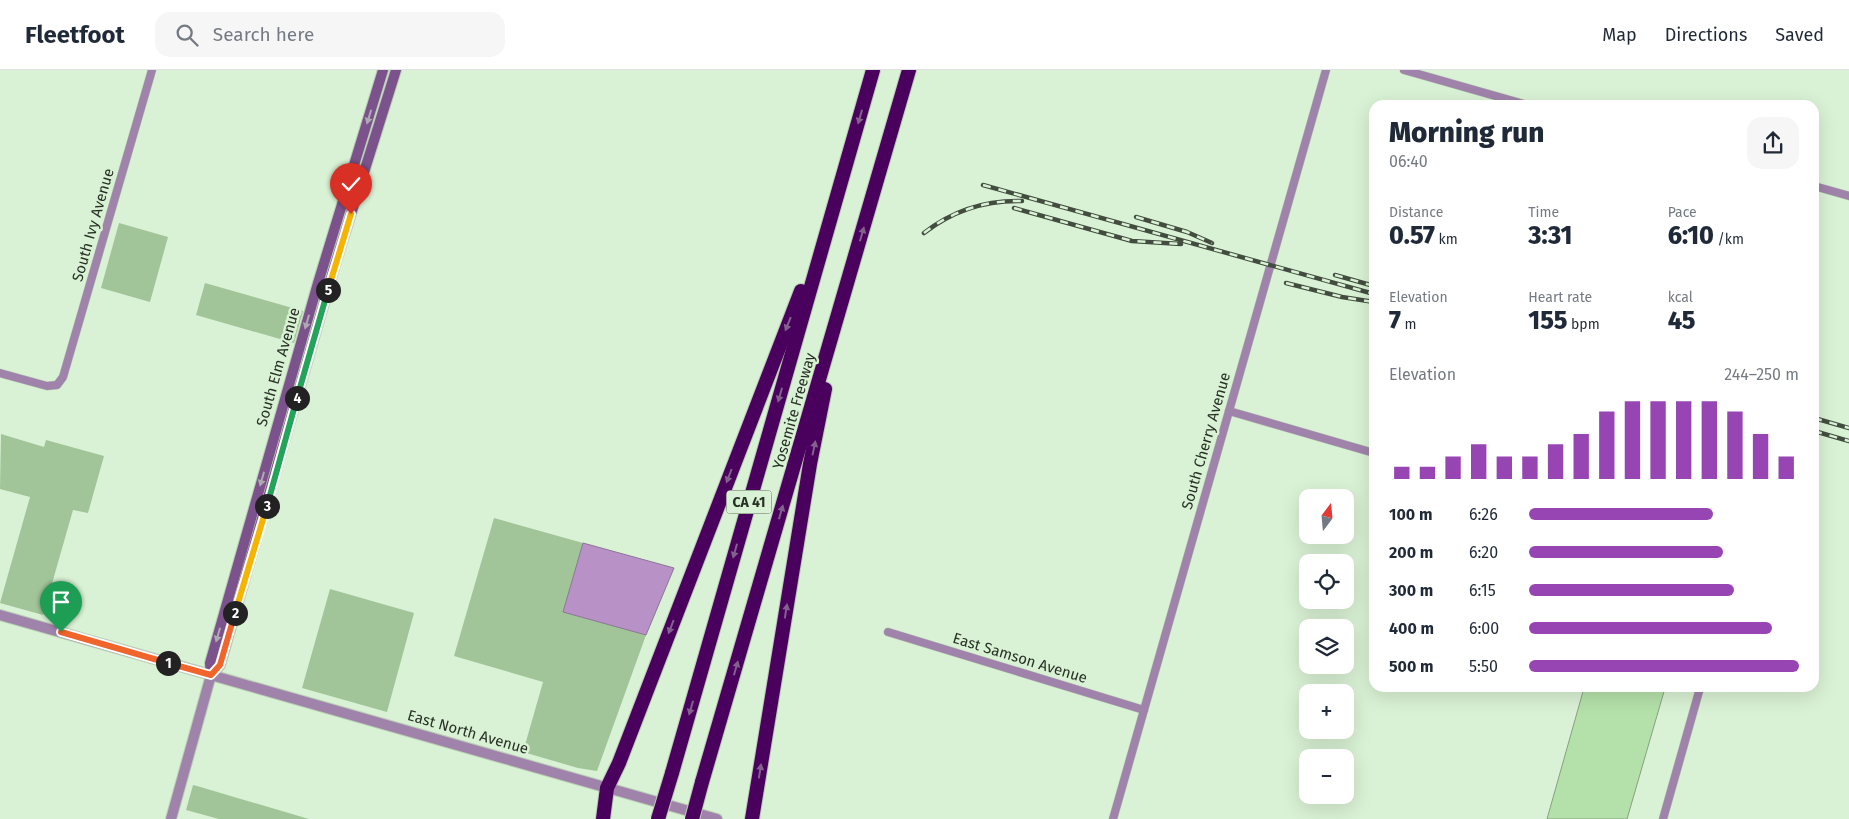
<!DOCTYPE html>
<meta charset="utf-8">
<style>
body{margin:0;font-family:"Fira Sans",sans-serif;background:#f6f6f7;color:#1f2937;height:100vh;display:flex;flex-direction:column;font-size:19px;white-space:nowrap}
*{box-sizing:border-box;margin:0}
p{font-size:16px;color:#747a83}
.icon{flex:none;width:28px;height:28px;fill:none;stroke:currentColor;stroke-width:2;stroke-linecap:round;stroke-linejoin:round}
.map{position:relative;flex:1;overflow:hidden}
.side{position:absolute;left:1369px;top:30px;width:450px;height:592px;display:flex;flex-direction:column;background:#fff;border-radius:15px;box-shadow:0 5px 20px #0002}
.side>*{flex:none}
.needle{width:32px;rotate:16deg}
.buttons{position:absolute;left:1299px;top:419px;display:grid;gap:10px}
.buttons a{display:grid;place-items:center;width:55px;height:55px;border-radius:10px;background:#fff;box-shadow:0 5px 20px #0002;font-size:25px}
.pin{position:absolute;display:grid;place-items:center;width:42px;height:42px;color:#fff;margin:-51px -21px;border-radius:50% 50% 50% 0;rotate:-45deg;box-shadow:0 0 5px #0007}
.pin .icon{rotate:45deg}
.km{position:absolute;width:25px;height:25px;margin:-12px;border-radius:50%;background:#222;color:#fff;font-size:14px;line-height:25px;text-align:center}
.round{display:grid;place-items:center;flex:none;width:52px;height:52px;border-radius:15px;background:#f6f6f7}
.overview{display:flex;align-items:center;justify-content:space-between;height:85px;padding:0 20px}
h1{font-size:28px;font-weight:800;line-height:38px}
.stats{display:grid;grid-template-columns:repeat(3,1fr);gap:8px;height:85px;padding:5px 20px}
.stats div{display:grid;align-content:center}
.stats b{font-size:25px;font-weight:800}
.stats small{font-size:14px;font-weight:400}
.stats p{font-size:14px}
.chart{height:140px;padding:10px 20px}
.chart p{display:flex;justify-content:space-between}
.chart svg{width:100%;height:90px;margin-top:5px;stroke:#9845b4;stroke-width:6}
ul{padding:0 20px;list-style:none;font-size:16px}
li{display:grid;grid-template-columns:80px 60px 1fr;align-items:center;height:38px}
li i{height:12px;border-radius:6px;background:#9845b4}
header{display:flex;align-items:center;gap:30px;box-sizing:border-box;height:70px;padding:0 25px;background:#fff;border-bottom:1px solid #e0e1e3}
header strong{font-size:24px}
nav{display:flex;gap:28px;margin-inline-start:auto;font-size:18px}
.search{width:350px;height:45px;background:#f6f6f7;display:flex;align-items:center;gap:12px;box-sizing:border-box;padding:0 18px;border-radius:15px;color:#747a83;font-size:19px}
.map>svg:first-child{display:block}
.green{fill:#a1c599}
.water{fill:#b892c7;stroke:#8c7596}
.building{fill:#b4e0a9;stroke:#889f83}
.lines{fill:none;stroke-linecap:round;stroke-linejoin:round}
.minor-casing{stroke:#b9ceb4;stroke-width:9}
.tertiary-casing{stroke:#b9ceb4;stroke-width:12}
.secondary-casing{stroke:#b9ceb4;stroke-width:12}
.motorway-casing{stroke:#b9ceb4;stroke-width:16}
.minor{stroke:#a083ab;stroke-width:8}
.tertiary{stroke:#a083ab;stroke-width:10}
.secondary{stroke:#7b528b;stroke-width:10}
.motorway{stroke:#4a015e;stroke-width:14}
.rail-casing{stroke:#424d3f;stroke-width:4.5}
.rail{stroke:#d9f1d4;stroke-width:2.5;stroke-dasharray:8;stroke-linecap:butt}
.motorway-bridge-casing{stroke:#b9ceb4;stroke-width:16;stroke-linecap:butt}
.motorway-bridge{stroke:#4a015e;stroke-width:14}
.oneway{fill:#afa9b3}
.oneway2{fill:#83618d}
.split-1-casing{stroke:#fff;stroke-width:10}
.split-2-casing{stroke:#fff;stroke-width:10}
.split-3-casing{stroke:#fff;stroke-width:10}
.split-4-casing{stroke:#fff;stroke-width:10}
.split-5-casing{stroke:#fff;stroke-width:10}
.split-6-casing{stroke:#fff;stroke-width:10}
.split-1{stroke:#f0652b;stroke-width:6}
.split-2{stroke:#f0652b;stroke-width:6}
.split-3{stroke:#f5b400;stroke-width:6}
.split-4{stroke:#22a559;stroke-width:6}
.split-5{stroke:#22a559;stroke-width:6}
.split-6{stroke:#f5b400;stroke-width:6}
.labels{text-anchor:middle;dominant-baseline:central;stroke-width:5;stroke-linejoin:round;paint-order:stroke}
.shield{fill:#d9f1d4;stroke:#5c6a5a;stroke-width:1}
.shield-label{font-size:14px;font-weight:bold;fill:#273025}
.street-label{font-size:15px;fill:#273025;stroke:#d9f1d4}
</style>
<header>
<strong>Fleetfoot</strong>
<div class="search"><svg class="icon" aria-label="search" viewBox="0 0 24 24"><circle cx="10" cy="10" r="6"/><path d="M15 15l6 6"/></svg>Search here</div>
<nav><a>Map</a><a>Directions</a><a>Saved</a></nav>
</header>
<div class="map">
<svg width="1849" height="749" viewBox="0 0 1849 749">
<rect width="100%" height="100%" fill="#d9f1d4"/>
<g class="green">
<polygon points="119,153 168,167 150,232 101,218"/>
<polygon points="205,213 303,241 294,273 196,245"/>
<polygon points="1,364 44,377 46,370 104,386 88,443 73,440 43,545 0,533 30,427 0,419"/>
<polygon points="494,448 583,473 563,542 646,565 597,701 578,698 523,682 543,612 454,586"/>
<polygon points="330,519 414,543 387,642 302,618"/>
<polygon points="193,715 197,716 309,749 219,749 186,740"/>
</g>
<polygon class="water" points="583,473 674,498 646,565 563,542"/>
<polygon class="building" points="1584,618 1665,618 1627,749 1547,749"/>
<g class="lines">
<defs>
<g id="minor">
<polyline points="1404,0 1527,35"/>
<polyline points="1814,116 1849,126"/>
<polyline points="0,303 47,316 57,315 63,307 152,0"/>
<polyline points="1229,341 1374,383"/>
<polyline points="888,562 1144,640"/>
<polyline points="1113,749 1326,0"/>
<polyline points="1663,749 1700,618"/>
</g>
<g id="tertiary">
<polyline points="0,545 717,749"/>
<polyline points="171,749 211,605"/>
</g>
<g id="secondary">
<polyline points="211,605 220,595 334,198 396,0"/>
<polyline points="211,605 210,593 318,213 383,0"/>
</g>
<g id="motorway">
<polyline points="672,703 873,0"/>
<polyline points="702,712 909,0"/>
<polyline points="603,749 607,718 619,693 801,221"/>
<polyline points="752,749 810,394 825,319"/>
</g>
</defs>
<use href="#minor" class="minor-casing"/>
<use href="#tertiary" class="tertiary-casing"/>
<use href="#secondary" class="secondary-casing"/>
<use href="#motorway" class="motorway-casing"/>
<use href="#minor" class="minor"/>
<use href="#tertiary" class="tertiary"/>
<use href="#secondary" class="secondary"/>
<use href="#motorway" class="motorway"/>
<defs>
<g id="rail">
<polyline points="983,115 1374,224"/>
<polyline points="1014,138 1132,171 1181,174"/>
<polyline points="1136,147 1187,162 1212,173"/>
<path d="M924 163C952 141 986 130 1022 131"/>
<polyline points="1335,205 1374,216"/>
<polyline points="1286,213 1342,227 1374,232"/>
<polyline points="1814,348 1849,358"/>
<polyline points="1814,361 1849,371"/>
</g>
</defs>
<use href="#rail" class="rail-casing"/>
<use href="#rail" class="rail"/>
<defs>
<g id="motorway-bridge">
<polyline points="658,749 672,703"/>
<polyline points="692,749 702,712"/>
</g>
</defs>
<use href="#motorway-bridge" class="motorway-bridge-casing"/>
<use href="#motorway-bridge" class="motorway-bridge"/>
</g>
<defs><path id="oneway-solid" d="M-6-.8H1V-3.2L6.5 0L1 3.2V.8H-6Z" transform="scale(1.25)"/></defs>
<g class="oneway">
<use href="#oneway-solid" transform="translate(369 47) rotate(107)"/>
<use href="#oneway-solid" transform="translate(307 252) rotate(106)"/>
<use href="#oneway-solid" transform="translate(262 409) rotate(106)"/>
<use href="#oneway-solid" transform="translate(218 565) rotate(106)"/>
</g>
<g class="oneway2">
<use href="#oneway-solid" transform="translate(860 47) rotate(106)"/>
<use href="#oneway-solid" transform="translate(862 164) rotate(-74)"/>
<use href="#oneway-solid" transform="translate(788 254) rotate(112)"/>
<use href="#oneway-solid" transform="translate(780 325) rotate(106)"/>
<use href="#oneway-solid" transform="translate(814 378) rotate(-78)"/>
<use href="#oneway-solid" transform="translate(729 406) rotate(111)"/>
<use href="#oneway-solid" transform="translate(781 442) rotate(-74)"/>
<use href="#oneway-solid" transform="translate(735 481) rotate(106)"/>
<use href="#oneway-solid" transform="translate(786 541) rotate(-81)"/>
<use href="#oneway-solid" transform="translate(671 557) rotate(111)"/>
<use href="#oneway-solid" transform="translate(736 598) rotate(-74)"/>
<use href="#oneway-solid" transform="translate(691 638) rotate(106)"/>
<use href="#oneway-solid" transform="translate(760 701) rotate(-81)"/>
</g>
<g class="lines">
<defs>
<polyline id="split-1" points="61,562 168,593"/>
<polyline id="split-2" points="168,593 211,605 220,595 235,543"/>
<polyline id="split-3" points="235,543 267,436"/>
<polyline id="split-4" points="267,436 297,328"/>
<polyline id="split-5" points="297,328 328,220"/>
<polyline id="split-6" points="328,220 351,144"/>
</defs>
<use href="#split-1" class="split-1-casing"/>
<use href="#split-2" class="split-2-casing"/>
<use href="#split-3" class="split-3-casing"/>
<use href="#split-4" class="split-4-casing"/>
<use href="#split-5" class="split-5-casing"/>
<use href="#split-6" class="split-6-casing"/>
<use href="#split-1" class="split-1"/>
<use href="#split-2" class="split-2"/>
<use href="#split-3" class="split-3"/>
<use href="#split-4" class="split-4"/>
<use href="#split-5" class="split-5"/>
<use href="#split-6" class="split-6"/>
</g>
<g class="labels">
<rect class="shield" x="726.5" y="420.5" width="45" height="23" rx="4"/>
<g class="shield-label">
<text x="749" y="432">CA 41</text>
</g>
<g class="street-label">
<text transform="translate(93 155) rotate(-74)">South Ivy Avenue</text>
<text transform="translate(278 297) rotate(-74)">South Elm Avenue</text>
<text transform="translate(794 341) rotate(-74)">Yosemite Freeway</text>
<text transform="translate(1206 371) rotate(-74)">South Cherry Avenue</text>
<text transform="translate(1020 588) rotate(17)">East Samson Avenue</text>
<text transform="translate(468 662) rotate(16)">East North Avenue</text>
</g>
</g>
</svg>
<div class="buttons">
<a><svg class="needle" viewBox="-14 -14 28 28"><path d="M0-13l5 13h-10z" fill="#e53935"/><path d="M0 13l5-13h-10z" fill="#747a83"/></svg></a>
<a><svg class="icon" aria-label="locate" viewBox="0 0 24 24"><circle cx="12" cy="12" r="6"/><path d="M12 2v4M12 18v4M2 12h4M18 12h4"/></svg></a>
<a><svg class="icon" aria-label="layers" viewBox="0 0 24 24"><path d="M12 4l9 5-9 5-9-5zM3 14l9 5 9-5"/></svg></a>
<a>+</a>
<a>−</a>
</div>
<div class="pin" style="left:61px;top:562px;background:#1e9e55"><svg class="icon" aria-label="arrive" viewBox="0 0 24 24"><path d="M6 21V4h12l-3 4 3 4H6"/></svg></div>
<div class="pin" style="left:351px;top:144px;background:#d93025"><svg class="icon" aria-label="check" viewBox="0 0 24 24"><path d="M5 12l5 5 9-10"/></svg></div>
<b class="km" style="left:168px;top:593px">1</b>
<b class="km" style="left:235px;top:543px">2</b>
<b class="km" style="left:267px;top:436px">3</b>
<b class="km" style="left:297px;top:328px">4</b>
<b class="km" style="left:328px;top:220px">5</b>
<section class="side">
<div class="overview"><div><h1>Morning run</h1><p>06:40</p></div><a class="round"><svg class="icon" aria-label="share" viewBox="0 0 24 24"><path d="M12 15V3M7 8l5-5 5 5M5 13v7h14v-7"/></svg></a></div>
<div class="stats">
<div><p>Distance</p><b>0.57<small> km</small></b></div>
<div><p>Time</p><b>3:31</b></div>
<div><p>Pace</p><b>6:10<small> /km</small></b></div>
</div>
<div class="stats">
<div><p>Elevation</p><b>7<small> m</small></b></div>
<div><p>Heart rate</p><b>155<small> bpm</small></b></div>
<div><p>kcal</p><b>45</b></div>
</div>
<div class="chart"><p><span>Elevation</span>244–250 m</p>
<svg viewBox="0 0 160 44" preserveAspectRatio="none"><path d="M5 44V38M15 44V38M25 44V33M35 44V27M45 44V33M55 44V33M65 44V27M75 44V22M85 44V11M95 44V6M105 44V6M115 44V6M125 44V6M135 44V11M145 44V22M155 44V33"/></svg>
</div>
<ul>
<li><b>100 m</b>6:26<i style="width:68%"></i></li>
<li><b>200 m</b>6:20<i style="width:72%"></i></li>
<li><b>300 m</b>6:15<i style="width:76%"></i></li>
<li><b>400 m</b>6:00<i style="width:90%"></i></li>
<li><b>500 m</b>5:50<i style="width:100%"></i></li>
</ul>
</section>
</div>
